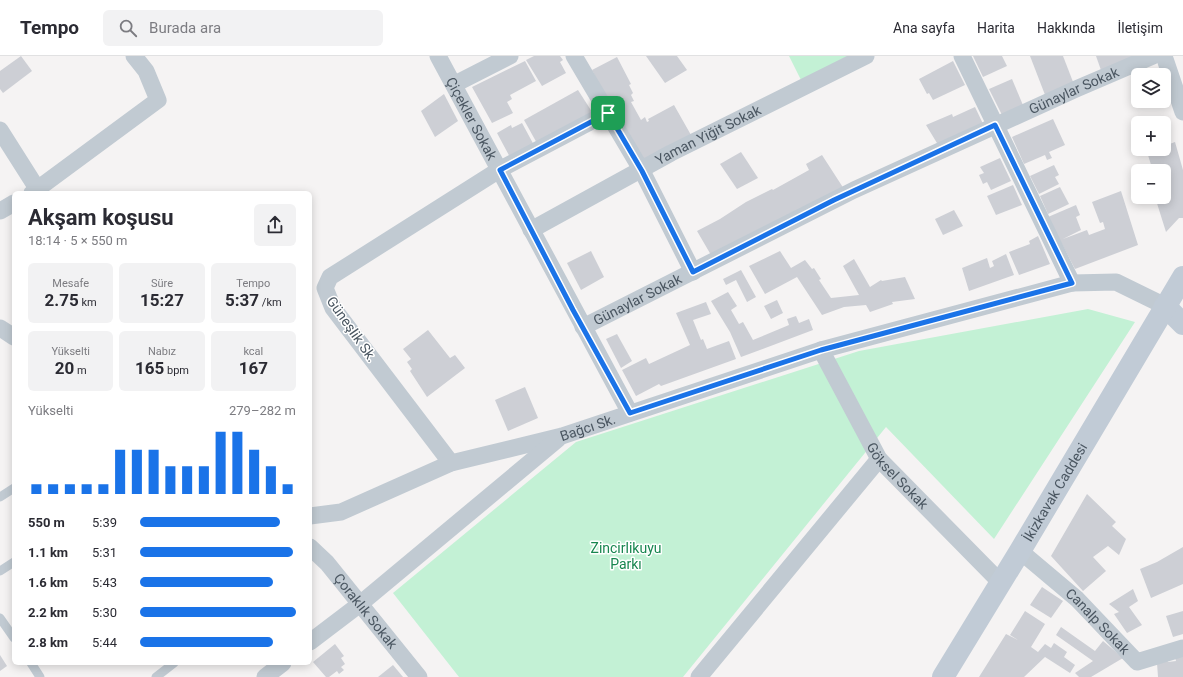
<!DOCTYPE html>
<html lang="tr">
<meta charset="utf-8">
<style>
body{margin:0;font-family:Roboto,sans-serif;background:#f2f2f3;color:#2b2b33;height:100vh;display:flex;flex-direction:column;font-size:15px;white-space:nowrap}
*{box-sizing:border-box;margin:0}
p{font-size:13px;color:#7c7c81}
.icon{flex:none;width:22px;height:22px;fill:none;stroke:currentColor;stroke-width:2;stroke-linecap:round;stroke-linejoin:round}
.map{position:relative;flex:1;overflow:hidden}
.sheet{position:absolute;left:12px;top:135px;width:300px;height:474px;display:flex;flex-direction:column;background:#fff;border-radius:6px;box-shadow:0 2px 10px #0003}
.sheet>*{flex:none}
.buttons{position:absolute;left:1131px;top:12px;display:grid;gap:8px}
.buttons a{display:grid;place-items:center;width:40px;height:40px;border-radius:6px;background:#fff;box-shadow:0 2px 10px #0003;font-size:20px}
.pin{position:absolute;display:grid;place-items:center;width:34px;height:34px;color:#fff;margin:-17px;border-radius:8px;box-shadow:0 2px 6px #0006}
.round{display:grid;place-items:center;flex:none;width:42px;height:42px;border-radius:6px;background:#f2f2f3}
.summary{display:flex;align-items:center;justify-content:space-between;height:68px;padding:0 16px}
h1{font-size:22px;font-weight:700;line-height:30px}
.figures{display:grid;grid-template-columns:repeat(3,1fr);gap:6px;height:68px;padding:4px 16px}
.figures div{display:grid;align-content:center;border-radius:6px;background:#f2f2f3;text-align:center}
.figures b{font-size:17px;font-weight:700}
.figures small{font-size:11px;font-weight:400}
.figures p{font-size:11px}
.chart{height:112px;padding:8px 16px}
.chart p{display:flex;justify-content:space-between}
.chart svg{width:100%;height:72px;margin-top:4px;stroke:#1a73e8;stroke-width:6}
ul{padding:0 16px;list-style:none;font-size:13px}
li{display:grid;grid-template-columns:64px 48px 1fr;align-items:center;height:30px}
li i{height:10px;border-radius:5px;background:#1a73e8}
header{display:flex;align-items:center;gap:24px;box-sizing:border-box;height:56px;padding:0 20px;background:#fff;border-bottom:1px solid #e1e1e2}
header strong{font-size:19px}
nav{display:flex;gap:22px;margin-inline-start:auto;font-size:14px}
.search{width:280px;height:36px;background:#f2f2f3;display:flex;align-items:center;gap:10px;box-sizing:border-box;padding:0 14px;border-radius:6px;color:#7c7c81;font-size:15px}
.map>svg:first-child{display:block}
.green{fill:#c3f1d5}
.building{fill:#cdcfd5}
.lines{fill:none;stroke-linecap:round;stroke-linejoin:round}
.lane{stroke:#c1cad2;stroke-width:9}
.street{stroke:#c1cad2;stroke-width:17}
.secondary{stroke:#c1cbd6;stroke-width:22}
.route-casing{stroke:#fff;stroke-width:8}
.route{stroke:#1a73e8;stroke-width:5}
.labels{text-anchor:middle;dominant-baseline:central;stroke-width:3;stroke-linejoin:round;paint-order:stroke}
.street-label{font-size:14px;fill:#4a5661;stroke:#fff}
.park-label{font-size:14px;fill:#17864f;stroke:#fff}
</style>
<header>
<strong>Tempo</strong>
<div class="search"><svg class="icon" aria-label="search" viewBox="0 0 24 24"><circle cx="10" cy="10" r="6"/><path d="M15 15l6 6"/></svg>Burada ara</div>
<nav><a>Ana sayfa</a><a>Harita</a><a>Hakkında</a><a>İletişim</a></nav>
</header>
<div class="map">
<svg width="1183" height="621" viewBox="0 0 1183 621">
<rect width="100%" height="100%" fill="#f5f3f3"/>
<g class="green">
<polygon points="789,0 859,0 803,28"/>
<polygon points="1088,253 1135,266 994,483 886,371 683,621 459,621 393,537 576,386 859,295"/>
</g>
<g class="building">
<polygon points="21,0 32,15 3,37 0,33 0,15"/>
<polygon points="534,0 560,0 563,4 560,6 566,17 542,30 526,4"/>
<polygon points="646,0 677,0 687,14 665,27"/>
<polygon points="973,0 1002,0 1007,10 983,21"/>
<polygon points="1030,0 1063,0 1075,31 1047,44"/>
<polygon points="1096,0 1139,0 1102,17"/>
<polygon points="617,1 631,28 629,29 633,37 631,39 634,45 631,46 641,64 645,61 647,66 649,65 648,63 674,49 691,79 640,105 592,14"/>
<polygon points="525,5 536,25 510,39 512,43 507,46 513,57 492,67 472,31"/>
<polygon points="953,5 965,29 933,44 929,37 927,38 919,23"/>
<polygon points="1012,23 1025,54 1004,63 989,33"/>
<polygon points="578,34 594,59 538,89 524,64"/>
<polygon points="444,38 458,65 435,81 421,55"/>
<polygon points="975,51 985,72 940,92 926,69 952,58 953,61"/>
<polygon points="1053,63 1065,89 1049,96 1052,102 1047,104 1045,99 1024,108 1012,81"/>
<polygon points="522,67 535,91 511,103 497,77 511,69 512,72"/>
<polygon points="1175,86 1183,114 1183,162 1179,162 1166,176 1155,141 1164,141 1164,115 1153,115 1147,96 1155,93 1164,93 1164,90"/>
<polygon points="741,96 758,122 737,133 720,108"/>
<polygon points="822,99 844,133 711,199 697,175 720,163 746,146 772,133 773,134 809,114 806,108"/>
<polygon points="1000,102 1011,125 991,134 987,126 983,128 979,119 984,117 980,111"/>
<polygon points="1054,109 1059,119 1055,121 1059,128 1039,138 1030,120"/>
<polygon points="1013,129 1022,149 996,159 987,140"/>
<polygon points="1060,131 1069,148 1048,158 1040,140"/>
<polygon points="1121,135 1138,189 1075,213 1048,161 1076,149 1080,159 1076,161 1081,174 1063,183 1087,174 1089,179 1105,173 1103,166 1100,167 1092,146"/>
<polygon points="954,154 963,170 943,179 935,163"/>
<polygon points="1038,180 1050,208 1019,219 1009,196 1030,188 1029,185"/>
<polygon points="591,195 604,221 581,234 567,207"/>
<polygon points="780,195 791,212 805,204 812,213 814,212 821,223 819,224 831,242 859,239 843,210 854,203 870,231 881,224 882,225 905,221 915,243 892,246 893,248 870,256 866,249 844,251 822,259 797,221 765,238 749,210"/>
<polygon points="1006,198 1014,219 969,235 962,212 987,202 990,212 994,210 992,205"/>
<polygon points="741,214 756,241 747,246 736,224 726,229 723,223"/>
<polygon points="728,236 737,250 731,254 739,268 743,266 753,284 789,269 787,263 796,260 799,267 809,263 813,274 741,301 730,276 711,245"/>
<polygon points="777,244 783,257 771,263 764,250"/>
<polygon points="706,246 711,258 693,264 701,284 703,283 707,293 729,285 736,303 661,330 659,328 636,340 622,314 646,302 649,308 690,289 676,257"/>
<polygon points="428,274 450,302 455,299 465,312 427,341 410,315 412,313 407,306 411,303 403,293"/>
<polygon points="617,278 632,305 621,312 606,283"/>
<polygon points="525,331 538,362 508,375 495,344"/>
<polygon points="1087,438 1116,466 1112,470 1126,483 1119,499 1108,490 1093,501 1106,515 1083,535 1051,500"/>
<polygon points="1183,491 1183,528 1151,542 1140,513 1157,506"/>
<polygon points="1042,531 1063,545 1051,562 1030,549"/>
<polygon points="1133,533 1138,545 1129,551 1142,569 1127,577 1114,558 1119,556 1109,548"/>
<polygon points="1025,555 1045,568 1031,591 1038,596 1045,588 1051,592 1054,587 1067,596 1064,601 1075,609 1070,617 1045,601 1024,621 979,621 1006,578 1018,584 1010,579"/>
<polygon points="1183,555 1183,578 1173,581 1166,560"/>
<polygon points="1061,571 1095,595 1103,585 1123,602 1091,621 1079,621 1075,617 1093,605 1056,579"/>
<polygon points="335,588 344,600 341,602 345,608 341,611 344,614 339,618 337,615 329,621 326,621 313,606"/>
<polygon points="0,599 7,610 0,615"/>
<polygon points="1183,599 1183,621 1158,621 1157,607 1167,604 1168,606 1176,605 1175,601"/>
<polygon points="393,609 403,621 378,621"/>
</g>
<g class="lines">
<g class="lane">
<polyline points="0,441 14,432"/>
<polyline points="0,515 14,506"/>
<polyline points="0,562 14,582"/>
<polyline points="31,607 40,621"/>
<polyline points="156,621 174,607"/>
</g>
<g class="street">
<path id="s1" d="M438 0 630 357"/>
<polyline points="574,0 642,115 693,216"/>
<polyline points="962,0 1072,227"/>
<polyline points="1164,0 1183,56"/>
<polyline points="455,28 510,0"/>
<polyline points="0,74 38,134"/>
<polyline points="32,137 158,44 146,15 134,0"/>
<polyline points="0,155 14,147"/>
<path id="s2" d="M531 174 671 97 866 0"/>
<path id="s3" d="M583 271 854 134 1076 33 1153 0"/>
<polyline points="0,272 14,281"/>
<path id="s4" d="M821 294 879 403 1001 527"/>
<polyline points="451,407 333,252 325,232 330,221 499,114 607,57"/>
<path id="s5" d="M310 460 341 456 451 407 562 380 821 294 1072 227 1116 226 1165 250"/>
<path id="s6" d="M310 491 327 507 419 621"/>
<path id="s7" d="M1020 495 1077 543 1137 606 1183 592"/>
<polyline points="310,586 360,548 558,383"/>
<polyline points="265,621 283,607"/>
<polyline points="699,621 879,403"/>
</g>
<g class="secondary">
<polyline points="1165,250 1183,268"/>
<path id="s8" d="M943 621 1020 495 1183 221"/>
</g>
</g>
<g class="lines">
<defs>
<polygon id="route" points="608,57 642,115 693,216 834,144 995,69 1072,227 821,294 630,357 573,254 500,114"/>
</defs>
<use href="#route" class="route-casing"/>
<use href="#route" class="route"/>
</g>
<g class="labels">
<g class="street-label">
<text stroke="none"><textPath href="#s3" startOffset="545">Günaylar Sokak</textPath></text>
<text stroke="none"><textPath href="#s1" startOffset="71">Çiçekler Sokak</textPath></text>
<text stroke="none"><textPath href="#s2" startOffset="201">Yaman Yiğit Sokak</textPath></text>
<text stroke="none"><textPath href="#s3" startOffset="61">Günaylar Sokak</textPath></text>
<text transform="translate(352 273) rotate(55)">Güneşlik Sk.</text>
<text stroke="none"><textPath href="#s5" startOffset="293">Bağcı Sk.</textPath></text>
<text stroke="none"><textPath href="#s4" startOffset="148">Göksel Sokak</textPath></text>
<text stroke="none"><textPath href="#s8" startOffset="216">İkizkavak Caddesi</textPath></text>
<text stroke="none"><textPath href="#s6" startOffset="85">Çoraklık Sokak</textPath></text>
<text stroke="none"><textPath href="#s7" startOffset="105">Canalp Sokak</textPath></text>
</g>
<g class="park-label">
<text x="626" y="492">Zincirlikuyu<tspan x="626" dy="16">Parkı</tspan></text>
</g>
</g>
</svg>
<div class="buttons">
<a><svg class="icon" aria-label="layers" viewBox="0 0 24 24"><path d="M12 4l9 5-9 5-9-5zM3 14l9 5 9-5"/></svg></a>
<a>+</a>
<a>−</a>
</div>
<div class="pin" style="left:608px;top:57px;background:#1e9e55"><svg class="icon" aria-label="arrive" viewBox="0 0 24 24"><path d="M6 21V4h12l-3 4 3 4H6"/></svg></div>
<section class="sheet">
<div class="summary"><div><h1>Akşam koşusu</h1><p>18:14 · 5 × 550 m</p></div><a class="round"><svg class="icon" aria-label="share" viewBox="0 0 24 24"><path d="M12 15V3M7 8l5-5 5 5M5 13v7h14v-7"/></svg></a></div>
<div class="figures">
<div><p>Mesafe</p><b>2.75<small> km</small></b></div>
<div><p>Süre</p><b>15:27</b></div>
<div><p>Tempo</p><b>5:37<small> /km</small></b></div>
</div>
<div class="figures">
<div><p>Yükselti</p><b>20<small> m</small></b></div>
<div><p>Nabız</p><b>165<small> bpm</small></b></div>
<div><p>kcal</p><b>167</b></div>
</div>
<div class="chart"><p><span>Yükselti</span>279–282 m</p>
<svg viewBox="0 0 160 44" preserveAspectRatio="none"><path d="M5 44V38M15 44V38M25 44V38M35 44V38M45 44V38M55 44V17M65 44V17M75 44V17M85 44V27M95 44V27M105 44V27M115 44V6M125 44V6M135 44V17M145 44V27M155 44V38"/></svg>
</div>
<ul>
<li><b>550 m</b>5:39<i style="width:90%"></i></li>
<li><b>1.1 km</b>5:31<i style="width:98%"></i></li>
<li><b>1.6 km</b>5:43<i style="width:85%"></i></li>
<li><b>2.2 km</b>5:30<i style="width:100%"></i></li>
<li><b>2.8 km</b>5:44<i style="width:85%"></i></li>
</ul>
</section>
</div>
